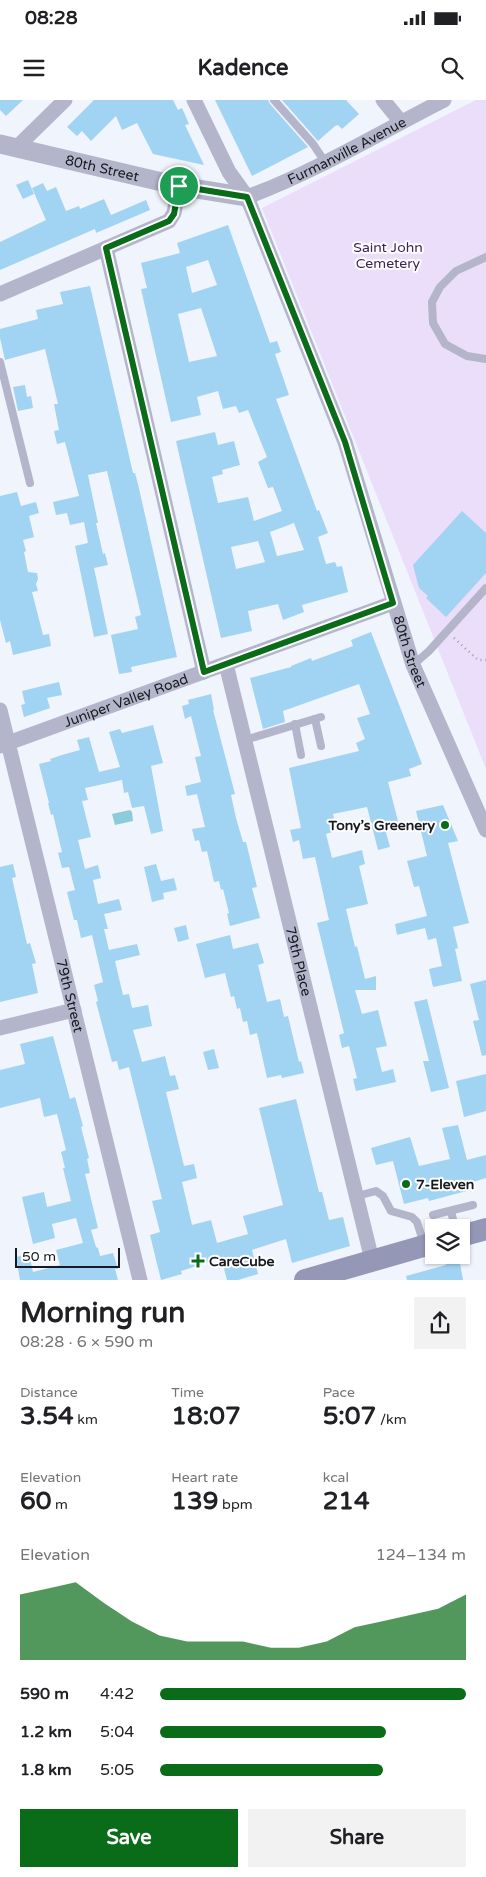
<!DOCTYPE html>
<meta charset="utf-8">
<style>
body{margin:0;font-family:"Varela Round",sans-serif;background:#f2f2f2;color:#202124;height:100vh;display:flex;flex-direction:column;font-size:19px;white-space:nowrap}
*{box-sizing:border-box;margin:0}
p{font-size:16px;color:#757577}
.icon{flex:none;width:28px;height:28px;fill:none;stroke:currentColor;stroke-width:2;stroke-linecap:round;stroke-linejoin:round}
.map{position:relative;height:1180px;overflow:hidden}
.drawer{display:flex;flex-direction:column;background:#fff;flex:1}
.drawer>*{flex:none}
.tools{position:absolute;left:425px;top:1119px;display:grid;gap:10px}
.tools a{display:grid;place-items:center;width:45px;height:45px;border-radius:0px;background:#fff;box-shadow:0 1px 4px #0004;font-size:25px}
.scale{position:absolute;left:15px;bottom:12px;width:105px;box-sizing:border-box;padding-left:5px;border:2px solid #161a20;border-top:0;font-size:14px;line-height:18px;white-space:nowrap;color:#161a20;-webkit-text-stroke:4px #fff;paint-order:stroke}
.pin{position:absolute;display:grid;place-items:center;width:42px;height:42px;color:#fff;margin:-21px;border:2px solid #fff;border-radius:50%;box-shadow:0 1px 5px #0007}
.round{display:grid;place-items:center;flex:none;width:52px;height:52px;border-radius:0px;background:#f2f2f2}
.head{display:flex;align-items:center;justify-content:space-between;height:85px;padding:0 20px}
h1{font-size:28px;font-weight:700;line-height:38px}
.stats{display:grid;grid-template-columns:repeat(3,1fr);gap:8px;height:85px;padding:5px 20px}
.stats div{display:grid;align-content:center}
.stats b{font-size:25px;font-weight:700}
.stats small{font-size:14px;font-weight:400}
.stats p{font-size:14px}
.chart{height:140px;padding:10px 20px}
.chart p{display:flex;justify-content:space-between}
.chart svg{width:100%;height:90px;margin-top:5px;fill:#0a6c18;opacity:.7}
.button{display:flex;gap:10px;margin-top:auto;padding:10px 20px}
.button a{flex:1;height:58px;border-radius:0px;background:#0a6c18;color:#fff;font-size:20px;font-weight:700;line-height:58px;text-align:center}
.button a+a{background:#f2f2f2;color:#202124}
ul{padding:0 20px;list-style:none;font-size:16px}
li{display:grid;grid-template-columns:80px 60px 1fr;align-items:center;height:38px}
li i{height:12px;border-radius:6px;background:#0a6c18}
.status{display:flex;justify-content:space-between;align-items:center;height:35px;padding:0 25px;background:#fff;direction:ltr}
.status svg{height:14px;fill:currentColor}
header{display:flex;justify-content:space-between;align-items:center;height:65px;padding:0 20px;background:#fff;font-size:22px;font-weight:700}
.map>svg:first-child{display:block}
.green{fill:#eadefa}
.water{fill:#8cccda}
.building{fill:#a1d3f2;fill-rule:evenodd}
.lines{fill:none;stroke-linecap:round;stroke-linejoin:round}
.path{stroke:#9ca0a7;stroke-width:2.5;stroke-dasharray:1 4;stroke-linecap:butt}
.service{stroke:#b4b5cb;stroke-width:8}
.minor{stroke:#b4b5cb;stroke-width:15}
.tertiary{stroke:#b4b5cb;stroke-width:19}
.secondary{stroke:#9597b6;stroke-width:22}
.route-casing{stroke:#fff;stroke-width:10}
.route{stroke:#0a6c18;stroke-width:6}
.poi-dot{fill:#0a6c18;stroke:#fff;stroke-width:2}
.labels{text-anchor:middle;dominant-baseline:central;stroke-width:4;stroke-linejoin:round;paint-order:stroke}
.street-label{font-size:14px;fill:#161a20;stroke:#fff}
.park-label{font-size:14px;fill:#3f235a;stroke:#fff}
.poi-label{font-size:14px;font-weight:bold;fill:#161a20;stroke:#fff;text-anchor:start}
</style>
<div class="status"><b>08:28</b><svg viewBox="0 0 49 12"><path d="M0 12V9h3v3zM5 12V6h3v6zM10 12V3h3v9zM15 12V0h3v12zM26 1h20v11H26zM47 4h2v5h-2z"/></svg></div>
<header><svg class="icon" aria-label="menu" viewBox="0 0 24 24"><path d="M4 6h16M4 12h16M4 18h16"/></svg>Kadence<svg class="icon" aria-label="search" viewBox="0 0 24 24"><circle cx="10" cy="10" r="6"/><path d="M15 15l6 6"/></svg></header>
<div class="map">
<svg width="486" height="1180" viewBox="0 0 486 1180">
<rect width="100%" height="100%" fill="#f0f4fc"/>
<polygon class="green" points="476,0 486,0 486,669 262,108"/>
<polygon class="water" points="130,710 132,712 133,721 115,725 112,714"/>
<g class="building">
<polygon points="0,0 23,0 6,16 0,10"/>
<polygon points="94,0 173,0 178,10 182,8 189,24 185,25 204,65 153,54 137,23 122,30 116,16 91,41 82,31 77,36 67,27"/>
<polygon points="215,0 268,0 270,4 308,47 252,76"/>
<polygon points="282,0 346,0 359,14 342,29 338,25 335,26 318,41"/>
<polygon points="28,80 34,94 23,99 16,85"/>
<polygon points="43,83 47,91 56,87 66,111 79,106 80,109 104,99 111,115 146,100 150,110 96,133 95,129 0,170 0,142 46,120 32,88"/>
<path d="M228 125 270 243 277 241 281 252 275 254 289 295 276 299 317 411 319 410 328 433 318 437 326 464 335 462 337 467 342 466 348 492 302 505 304 512 283 520 278 504 248 511 252 531 221 538 176 341 215 332 218 345 234 341 240 365 222 370 223 374 212 377 218 403 248 397 254 421 282 411 273 387 268 388 258 362 267 357 248 310 239 313 236 306 223 309 218 291 197 297 201 315 171 322 141 189 147 188 141 163 180 153 177 143ZM208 160 217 185 192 193 186 167ZM201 208 217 256 189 262 178 214ZM294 423 304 450 277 456 270 432ZM258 441 265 462 236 469 231 447Z"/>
<polygon points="90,186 133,373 135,373 138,384 177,557 131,567 132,572 119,574 111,535 138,529 135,517 141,515 107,371 88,375 98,423 96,423 103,454 105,453 108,465 94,468 108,534 94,537 75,446 88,443 84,422 70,425 67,413 56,415 53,402 79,396 65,342 57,344 54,331 59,330 54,304 58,304 45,249 5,260 0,238 0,229 38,219 36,210 63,204 60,192"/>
<polygon points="25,285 27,297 31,296 33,308 18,311 13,287"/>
<polygon points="17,392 21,406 36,402 39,413 29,416 34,437 23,440 26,451 24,452 28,472 37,473 38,479 36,484 38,491 32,492 43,535 49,534 51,546 13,555 10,541 6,543 0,520 0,396"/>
<polygon points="462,411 486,433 486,473 446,517 426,498 428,496 419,488 413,465"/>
<polygon points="371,532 422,664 409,669 411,676 388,682 398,721 384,725 390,747 378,750 367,707 333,714 334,719 329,720 332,732 326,734 332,758 362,750 365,764 359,766 368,804 346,809 355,847 357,846 365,879 376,876 376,890 355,890 362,914 378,910 387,946 376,948 382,972 393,969 396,982 356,991 353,979 357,978 349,946 342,948 339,935 344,933 317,823 329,820 315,757 303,759 299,740 293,742 290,730 301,728 289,668 359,651 356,643 365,639 357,618 370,614 359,584 283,611 285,622 263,629 250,578 291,567 291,566 311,558 312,561 353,546 351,540"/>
<polygon points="59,582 62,595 47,598 50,608 24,617 21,605 25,604 22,591"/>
<polygon points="211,594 214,610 213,610 235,694 231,695 236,718 243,742 246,742 257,787 252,788 260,818 230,826 227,814 229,813 223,789 221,790 219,781 214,782 207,751 202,752 199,740 195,741 192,729 205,727 197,694 187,696 185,686 201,682 195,657 201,656 191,616 185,619 182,606 189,604 188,600"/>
<polygon points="153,625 163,663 151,666 163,731 151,734 144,706 132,708 128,692 124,693 122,680 85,688 88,700 82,701 91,737 78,740 85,769 98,765 101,778 93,780 98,804 119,799 122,810 104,814 108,829 104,829 109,850 137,844 140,855 115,861 123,895 129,894 132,908 148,905 152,926 133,930 142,962 165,956 170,976 175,975 179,989 166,992 184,1066 194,1064 197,1078 182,1082 192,1125 211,1120 217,1143 248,1134 243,1116 283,1105 259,1008 296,999 319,1092 322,1092 329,1120 343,1117 350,1146 292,1163 286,1139 252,1150 258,1174 238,1180 227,1180 221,1158 181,1171 182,1174 161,1180 150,1135 160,1132 152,1101 162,1099 129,967 119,970 117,961 112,962 96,902 98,901 94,885 103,882 92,835 81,838 77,820 74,820 67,792 75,790 69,767 62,768 58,753 62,752 53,714 51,715 48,703 49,703 39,664 51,661 50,659 62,655 80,650 77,640 89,637 99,672 120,667 109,632 120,629 122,633"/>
<polygon points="443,705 458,741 448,743 469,823 453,827 458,848 455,849 462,881 433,887 429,869 442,866 436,838 428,840 425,828 397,835 395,824 427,816 419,786 414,787 407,761 427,756 416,711"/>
<polygon points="13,764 16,777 12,778 27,844 30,843 36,863 32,864 38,893 0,902 0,767"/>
<polygon points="156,764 161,781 174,778 177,790 163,793 164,799 152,802 144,767"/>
<polygon points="186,825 189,839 178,842 174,828"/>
<polygon points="230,835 233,849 258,843 264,863 258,865 267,902 280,899 284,917 288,916 299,962 301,961 304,973 282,978 281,975 267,978 257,933 250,935 247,921 243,922 240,908 237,909 234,896 231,897 225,873 205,878 196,844"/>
<polygon points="486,880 486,955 482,956 473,921 479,920 470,884"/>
<polygon points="427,899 449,988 431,992 423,961 429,961 414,902"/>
<polygon points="53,936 70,999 75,997 83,1026 81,1027 89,1058 87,1059 90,1073 85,1074 98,1128 91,1130 96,1147 98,1148 100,1156 113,1153 118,1169 115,1169 118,1180 20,1180 16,1157 29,1154 33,1172 60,1165 56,1150 83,1143 76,1118 52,1124 55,1138 33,1144 22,1097 44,1092 47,1107 71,1101 63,1068 65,1068 61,1052 66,1050 57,1014 44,1017 40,998 0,1008 0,970 25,964 20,944"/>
<polygon points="214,949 219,968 208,970 203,952"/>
<polygon points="486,974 486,1011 464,1017 456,981"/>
<polygon points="458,1025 467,1060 486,1055 486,1078 473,1082 474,1089 429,1101 428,1098 404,1104 393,1061 376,1065 371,1048 410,1037 419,1066 450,1059 442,1028"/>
<polygon points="454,1160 460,1163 463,1180 407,1180 406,1176 446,1165 445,1162"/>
</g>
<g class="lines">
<polyline class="path" points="454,538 478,560 486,560"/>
<g class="service">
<polyline points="274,0 313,44 325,62"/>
<polyline points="486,157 456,171 440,187 432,202 433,223 445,244 467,256 486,259"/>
<polyline points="0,262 30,383"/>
<polyline points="413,565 429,551 486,488"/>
<polyline points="315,619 321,646"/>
<polyline points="295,624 301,655"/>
<polyline points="245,640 321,617"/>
<polyline points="357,1096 376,1091 383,1096 391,1111 412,1117 417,1122 424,1144"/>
<polyline points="451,1111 455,1128"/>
<polyline points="433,1115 473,1105"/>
</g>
<g class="minor">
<path id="s1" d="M194 0 229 72 247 97 345 342 413 565 486 730"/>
<polyline points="383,0 401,22"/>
<polyline points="16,48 65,0"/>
<path id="s2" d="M247 97C313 73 381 32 444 0"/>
<polyline points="106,148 204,572"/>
<polyline points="0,194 169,121 174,113 179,86"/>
<path id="s3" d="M226 564 372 1160"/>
<path id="s4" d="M0 610 140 1180"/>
<path id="s5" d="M0 646 393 503"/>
<polyline points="0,928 74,910"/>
</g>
<path class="tertiary" id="s6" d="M0 44 179 86 247 97"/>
<g class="secondary">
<polyline points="461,1136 486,1129"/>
<polyline points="305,1180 434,1143"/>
</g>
</g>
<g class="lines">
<defs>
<polygon id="route" points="179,86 247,97 345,342 393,503 204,572 106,148 169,121 174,114"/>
</defs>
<use href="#route" class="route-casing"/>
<use href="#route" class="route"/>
</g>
<g class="poi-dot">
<circle cx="445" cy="725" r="5"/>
<circle cx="406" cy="1084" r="5"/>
<path d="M195.5 1153.5h5v5h5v5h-5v5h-5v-5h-5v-5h5z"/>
</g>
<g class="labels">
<g class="street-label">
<text stroke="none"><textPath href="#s2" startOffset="110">Furmanville Avenue</textPath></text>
<text stroke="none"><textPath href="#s6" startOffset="105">80th Street</textPath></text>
<text stroke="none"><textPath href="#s1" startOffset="594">80th Street</textPath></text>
<text stroke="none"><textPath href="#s5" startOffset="134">Juniper Valley Road</textPath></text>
<text stroke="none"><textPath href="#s3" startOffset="306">79th Place</textPath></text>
<text stroke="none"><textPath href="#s4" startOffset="294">79th Street</textPath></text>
</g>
<g class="park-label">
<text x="388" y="147">Saint John<tspan x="388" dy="16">Cemetery</tspan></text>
</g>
<g class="poi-label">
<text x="435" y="725" text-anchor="end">Tony’s Greenery</text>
<text x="416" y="1084">7-Eleven</text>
<text x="209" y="1161">CareCube</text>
</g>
</g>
</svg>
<div class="tools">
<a><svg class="icon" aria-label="layers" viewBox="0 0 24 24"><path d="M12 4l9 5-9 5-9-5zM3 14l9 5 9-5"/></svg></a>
</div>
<div class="scale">50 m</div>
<div class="pin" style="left:179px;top:86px;background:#1e9e55"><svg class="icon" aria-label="arrive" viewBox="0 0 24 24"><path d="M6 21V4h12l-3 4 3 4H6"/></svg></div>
</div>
<section class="drawer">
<div class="head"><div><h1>Morning run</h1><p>08:28 · 6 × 590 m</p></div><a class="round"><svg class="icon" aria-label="share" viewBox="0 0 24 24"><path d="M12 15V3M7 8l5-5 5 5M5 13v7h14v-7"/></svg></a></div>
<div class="stats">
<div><p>Distance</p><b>3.54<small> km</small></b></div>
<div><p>Time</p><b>18:07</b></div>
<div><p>Pace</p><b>5:07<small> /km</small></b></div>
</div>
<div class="stats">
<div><p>Elevation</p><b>60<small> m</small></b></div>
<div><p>Heart rate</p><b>139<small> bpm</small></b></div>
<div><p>kcal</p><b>214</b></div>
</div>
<div class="chart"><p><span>Elevation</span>124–134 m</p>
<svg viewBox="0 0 160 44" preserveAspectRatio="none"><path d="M0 44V12L10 9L20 6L30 16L40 25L50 32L60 35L70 35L80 35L90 38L100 38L110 35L120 28L130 25L140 22L150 19L160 12V44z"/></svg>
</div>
<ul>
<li><b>590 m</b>4:42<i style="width:100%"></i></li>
<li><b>1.2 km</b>5:04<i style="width:74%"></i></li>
<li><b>1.8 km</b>5:05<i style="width:73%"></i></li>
</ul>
<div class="button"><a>Save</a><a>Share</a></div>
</section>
